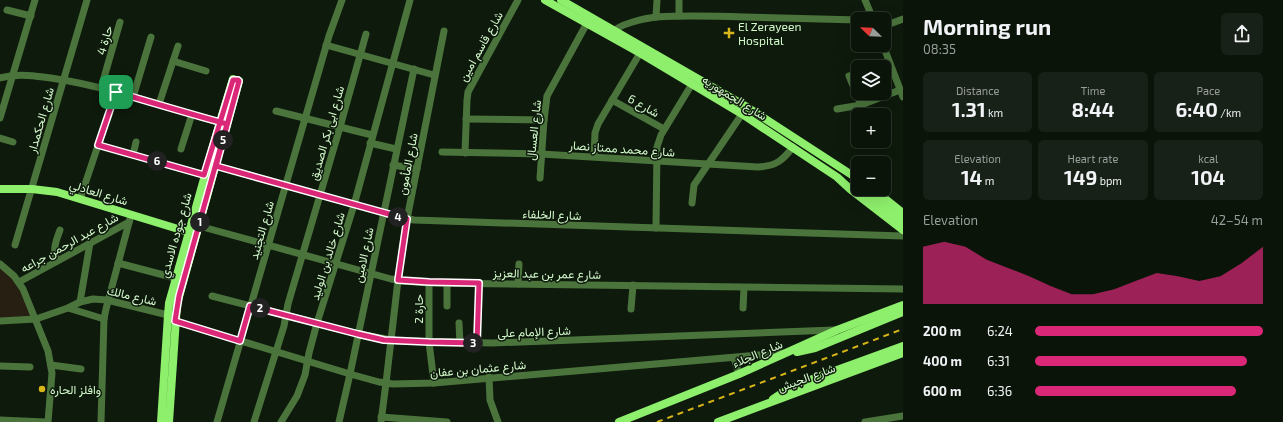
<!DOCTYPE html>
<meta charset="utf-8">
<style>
body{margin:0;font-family:"Exo 2",Vazirmatn,sans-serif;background:#182117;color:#f1f3f6;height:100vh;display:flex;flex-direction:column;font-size:15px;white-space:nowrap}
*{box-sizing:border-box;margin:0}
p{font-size:13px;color:#999e9c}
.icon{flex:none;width:22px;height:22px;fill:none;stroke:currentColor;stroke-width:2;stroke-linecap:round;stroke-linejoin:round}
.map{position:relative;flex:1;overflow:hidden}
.sheet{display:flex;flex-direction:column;background:#0a1409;width:380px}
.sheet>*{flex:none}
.needle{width:26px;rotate:293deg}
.fabs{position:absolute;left:851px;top:12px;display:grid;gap:8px}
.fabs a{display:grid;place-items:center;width:40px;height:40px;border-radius:6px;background:#0a1409;box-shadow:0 4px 16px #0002,0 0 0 1px #2a332a;font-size:20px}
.pin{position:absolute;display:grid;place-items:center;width:34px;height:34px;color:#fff;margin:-17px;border-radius:8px;box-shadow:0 2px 6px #0006}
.km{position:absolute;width:20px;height:20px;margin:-10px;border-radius:50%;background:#222;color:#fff;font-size:11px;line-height:20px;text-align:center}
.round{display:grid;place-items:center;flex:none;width:42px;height:42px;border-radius:6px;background:#182117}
.summary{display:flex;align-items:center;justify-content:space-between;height:68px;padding:0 20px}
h1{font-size:22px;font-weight:700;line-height:30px}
.metrics{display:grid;grid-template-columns:repeat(3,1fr);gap:6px;height:68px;padding:4px 20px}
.metrics div{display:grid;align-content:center;border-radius:6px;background:#182117;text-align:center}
.metrics b{font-size:20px;font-weight:700}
.metrics small{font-size:11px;font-weight:400}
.metrics p{font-size:11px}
.chart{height:112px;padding:8px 20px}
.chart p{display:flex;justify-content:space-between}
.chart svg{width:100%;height:72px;margin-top:4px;fill:#db2777;opacity:.7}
ul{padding:0 20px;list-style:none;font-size:13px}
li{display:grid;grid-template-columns:64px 48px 1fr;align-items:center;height:30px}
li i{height:10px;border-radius:5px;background:#db2777}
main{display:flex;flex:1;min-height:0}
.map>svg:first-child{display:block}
.green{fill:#261f12}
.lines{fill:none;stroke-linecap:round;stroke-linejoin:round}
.path{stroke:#9f7c39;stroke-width:1.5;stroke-dasharray:2 3;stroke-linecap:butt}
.street{stroke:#4a743c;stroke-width:7}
.secondary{stroke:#8eef6c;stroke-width:8}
.rail{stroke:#d8b518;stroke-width:2;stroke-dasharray:6 5;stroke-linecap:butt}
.route-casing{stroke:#fff;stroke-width:8}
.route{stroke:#db2777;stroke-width:5}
.poi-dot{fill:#d8b518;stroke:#0e1a0c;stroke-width:1.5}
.labels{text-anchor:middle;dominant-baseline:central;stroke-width:3;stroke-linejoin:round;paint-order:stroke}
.poi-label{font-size:12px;fill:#d3f9cb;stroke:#0e1a0c;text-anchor:start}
.street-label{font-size:12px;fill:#d3f9cb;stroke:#0e1a0c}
</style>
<main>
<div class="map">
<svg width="903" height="422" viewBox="0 0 903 422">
<rect width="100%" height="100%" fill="#0e1a0c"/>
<polygon class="green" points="0,266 18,282 36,319 0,321"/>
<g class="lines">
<polyline class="path" points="877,163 879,158"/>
<g class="street">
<polyline points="865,0 873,19"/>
<polyline points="7,10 31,16"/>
<polyline points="679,16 679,0"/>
<polyline points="656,17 657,0"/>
<polyline points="884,26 903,19"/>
<path d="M612 33C618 24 646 18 657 17 686 15 716 16 745 17 783 18 820 19 858 20"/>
<polyline points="326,45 434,75"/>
<polyline points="883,45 903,97"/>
<polyline points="173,61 206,71"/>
<polyline points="849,76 861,105"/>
<path d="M0 78C17 73 34 76 51 78 111 87 168 108 225 124"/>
<polyline points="101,88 120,22"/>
<polyline points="133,97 151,37"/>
<polyline points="612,100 664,129"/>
<polyline points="159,104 178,46"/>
<polyline points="837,109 861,105 900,90"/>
<polyline points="276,111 372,135"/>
<polyline points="0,118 35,0"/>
<polyline points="466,119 544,120"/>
<polyline points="0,138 13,142"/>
<polyline points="370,143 396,149"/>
<polyline points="98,145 204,175"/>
<polyline points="181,149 192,114"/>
<path d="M442 152 541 154 758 167C776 166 782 161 793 147"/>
<polyline points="465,153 467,100 468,92 518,0"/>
<polyline points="133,155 136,142"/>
<polyline points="594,156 595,133 598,124 640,53"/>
<polyline points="210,164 394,216 414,220 903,236"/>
<polyline points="393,165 417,169"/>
<polyline points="540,178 544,120 547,96 587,23"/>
<polyline points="80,199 116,92"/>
<polyline points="692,203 694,185 742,114"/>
<polyline points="199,226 391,279 403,281 429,283 903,289"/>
<polyline points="656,228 657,147 661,135 692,84"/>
<polyline points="15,245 87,0"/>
<path d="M57 261C52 250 56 241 60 230"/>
<polyline points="118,263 175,278"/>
<polyline points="0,264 14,276 23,289 48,351 52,373 48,422"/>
<polyline points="19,282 129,222"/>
<polyline points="429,283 429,342 434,383"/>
<polyline points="518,284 519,264"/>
<polyline points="212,296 358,334 398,341 492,343 834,330"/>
<polyline points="80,302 90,243"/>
<polyline points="447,306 447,283"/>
<polyline points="68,308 104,319"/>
<polyline points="743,308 744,288"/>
<polyline points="631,309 633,285"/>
<polyline points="0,321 36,319 68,308 80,302 93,299 107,300 168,315"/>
<polyline points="175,321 350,374 379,382 393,384 434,383 783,353"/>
<polyline points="459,323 460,343"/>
<polyline points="477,343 479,283"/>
<polyline points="734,358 739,374"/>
<polyline points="51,365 81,369"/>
<polyline points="0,366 30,367"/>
<polyline points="489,377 490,400 498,422"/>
<polyline points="381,417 447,422"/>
<polyline points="0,420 45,422"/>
<polyline points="101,422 104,319 106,309 131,215"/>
<polyline points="217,422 329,36 342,0"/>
<polyline points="254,422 284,326 288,304 340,127 366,34"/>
<polyline points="281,422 297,396 305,375 309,353 317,323 354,205 410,0"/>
<polyline points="339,422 350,374 414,69"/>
<polyline points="381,422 386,383 398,280 407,219 444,31"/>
<polyline points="865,422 903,416"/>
</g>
<g class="secondary">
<polyline points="545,0 640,53 742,114 837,177 850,189 903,230"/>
<polyline points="561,0 747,107 858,179"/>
<polyline points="0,189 32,189 57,192 188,232"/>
<polyline points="859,189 884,206 903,221"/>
<polyline points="873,189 903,213"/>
<polyline points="797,352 815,348 903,312"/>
<polyline points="773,399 785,391 815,378 903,346"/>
<polyline points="161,422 168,315 169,303 220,122 233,79 239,81 177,304 169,422"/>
<polyline points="619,422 739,374 837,330 903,305"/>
<polyline points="718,422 903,353"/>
</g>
<polyline class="rail" points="657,422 903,329"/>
</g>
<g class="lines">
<defs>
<path id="route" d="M116 92C153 103 190 114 227 124L179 296 175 321 240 341 250 306 358 334 384 340 429 342 477 343 479 283 429 282 398 280 407 219 216 166 239 81 238 80H233L204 175 98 145 116 92"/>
</defs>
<use href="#route" class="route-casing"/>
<use href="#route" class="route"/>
</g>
<g class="poi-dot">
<path d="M727 27h4v4h4v4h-4v4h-4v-4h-4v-4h4z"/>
<circle cx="42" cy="389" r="4"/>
</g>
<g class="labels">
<g class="poi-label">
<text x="738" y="26">El Zerayeen<tspan x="738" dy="14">Hospital</tspan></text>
<text x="50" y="389">وافلز الحاره</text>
</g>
<g class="street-label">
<text transform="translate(104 40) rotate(-74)">حارة 4</text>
<text transform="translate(480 46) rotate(-61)">شارع قاسم امين</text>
<text transform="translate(735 97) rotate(32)">شارع الجمهوريه</text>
<text transform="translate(644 105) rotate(29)">شارع 6</text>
<text transform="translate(40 120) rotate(-74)">شارع الحكمدار</text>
<text transform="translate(533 130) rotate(-84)">شارع العسال</text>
<text transform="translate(326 133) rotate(-74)">شارع ابى بكر الصديق</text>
<text transform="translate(622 148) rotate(4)">شارع محمد ممتاز نصار</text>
<text transform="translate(407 164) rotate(-79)">شارع المأمون</text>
<text transform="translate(99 192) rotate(17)">شارع العادلي</text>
<text transform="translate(552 214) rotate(2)">شارع الخلفاء</text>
<text transform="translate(261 230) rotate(-74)">شارع التجنيد</text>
<text transform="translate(175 235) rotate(-74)">شارع جوده الاسدي</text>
<text transform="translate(69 242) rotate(-29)">شارع عبد الرحمن جراعه</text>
<text transform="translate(363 255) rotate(-78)">شارع الامين</text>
<text transform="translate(327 256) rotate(-73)">شارع خالد بن الوليد</text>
<text transform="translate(547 273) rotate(1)">شارع عمر بن عبد العزيز</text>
<text transform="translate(132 295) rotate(13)">شارع مالك</text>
<text transform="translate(418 309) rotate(-90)">حارة 2</text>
<text transform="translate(534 331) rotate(-2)">شارع الإمام على</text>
<text transform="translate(757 353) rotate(-23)">شارع الجلاء</text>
<text transform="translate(478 368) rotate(-5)">شارع عثمان بن عفان</text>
<text transform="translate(806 377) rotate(-20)">شارع الجيش</text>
</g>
</g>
</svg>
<div class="fabs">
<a><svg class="needle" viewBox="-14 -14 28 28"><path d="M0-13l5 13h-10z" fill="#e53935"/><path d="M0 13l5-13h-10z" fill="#999e9c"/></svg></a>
<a><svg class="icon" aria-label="layers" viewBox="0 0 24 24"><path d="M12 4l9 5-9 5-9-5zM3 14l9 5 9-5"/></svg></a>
<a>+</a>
<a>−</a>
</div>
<div class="pin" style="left:116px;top:92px;background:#1e9e55"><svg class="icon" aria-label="arrive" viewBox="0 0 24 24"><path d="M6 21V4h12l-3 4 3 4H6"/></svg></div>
<b class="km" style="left:200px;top:222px">1</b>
<b class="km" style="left:260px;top:308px">2</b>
<b class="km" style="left:473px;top:343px">3</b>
<b class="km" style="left:398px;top:217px">4</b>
<b class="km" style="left:223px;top:140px">5</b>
<b class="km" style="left:157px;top:161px">6</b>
</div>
<section class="sheet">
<div class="summary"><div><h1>Morning run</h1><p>08:35</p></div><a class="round"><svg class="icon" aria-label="share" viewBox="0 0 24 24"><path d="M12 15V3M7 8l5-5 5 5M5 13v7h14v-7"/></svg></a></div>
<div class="metrics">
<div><p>Distance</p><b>1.31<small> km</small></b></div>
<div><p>Time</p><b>8:44</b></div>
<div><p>Pace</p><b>6:40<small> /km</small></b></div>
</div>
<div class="metrics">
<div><p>Elevation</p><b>14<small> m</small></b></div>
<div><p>Heart rate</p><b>149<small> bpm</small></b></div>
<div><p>kcal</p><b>104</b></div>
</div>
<div class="chart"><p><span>Elevation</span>42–54 m</p>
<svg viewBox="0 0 160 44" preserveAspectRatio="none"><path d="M0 44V9L10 6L20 9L30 17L40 22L50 27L60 33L70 38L80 38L90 35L100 30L110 25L120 27L130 30L140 27L150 19L160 9V44z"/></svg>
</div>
<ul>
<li><b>200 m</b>6:24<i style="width:100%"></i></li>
<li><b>400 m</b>6:31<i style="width:93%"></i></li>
<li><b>600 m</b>6:36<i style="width:88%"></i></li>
</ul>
</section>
</main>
